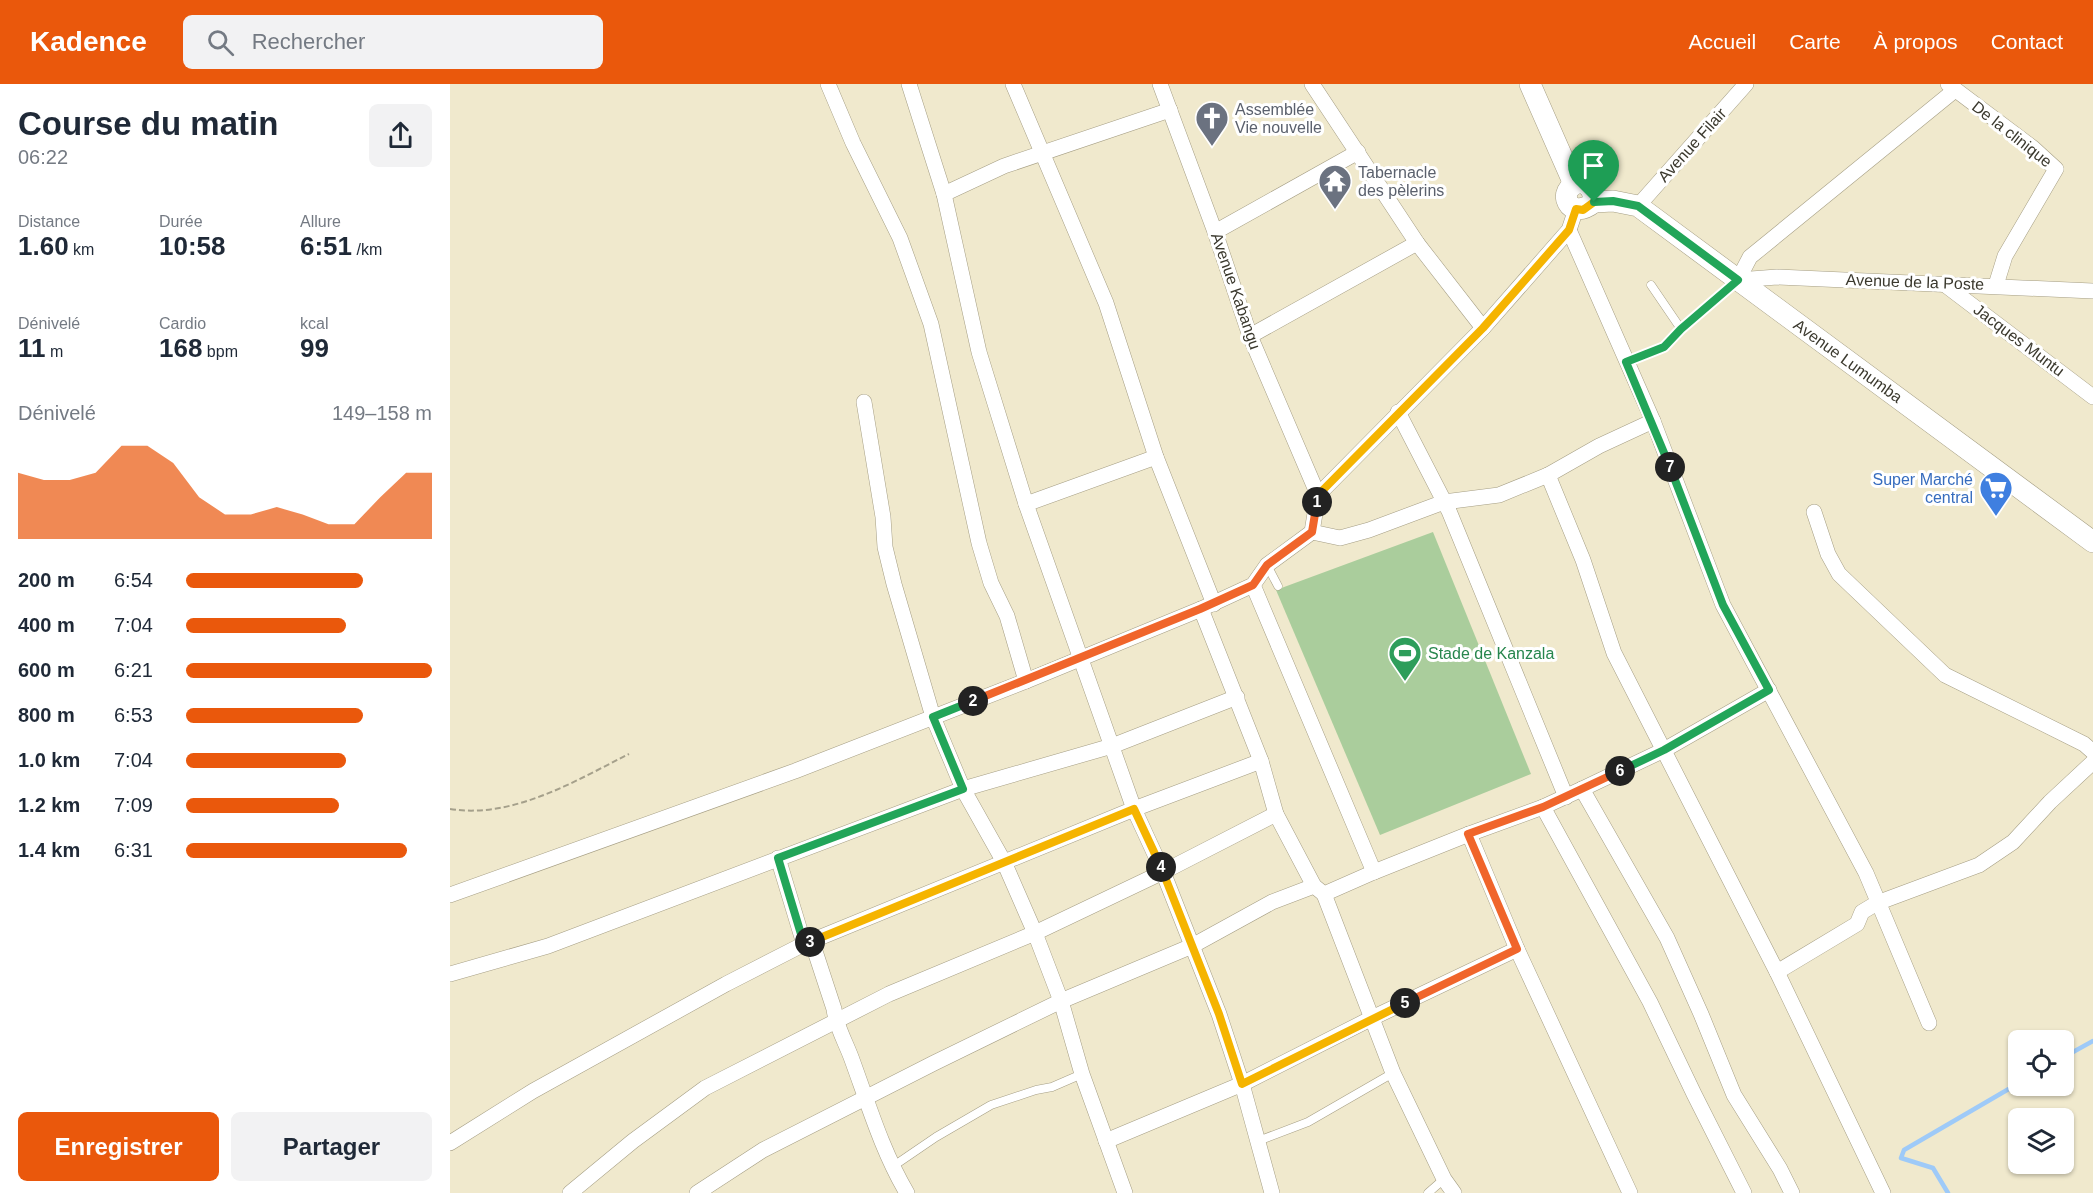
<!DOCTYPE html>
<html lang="fr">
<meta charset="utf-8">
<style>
body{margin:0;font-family:Helvetica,sans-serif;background:#f2f2f3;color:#1f2937;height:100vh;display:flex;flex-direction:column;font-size:22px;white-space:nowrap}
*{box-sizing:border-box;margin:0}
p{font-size:20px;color:#747a83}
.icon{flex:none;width:33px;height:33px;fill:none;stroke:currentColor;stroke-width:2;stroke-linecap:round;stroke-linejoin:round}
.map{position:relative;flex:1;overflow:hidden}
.drawer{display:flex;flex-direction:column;background:#fff;width:450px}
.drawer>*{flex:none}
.controls{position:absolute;left:1558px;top:946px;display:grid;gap:12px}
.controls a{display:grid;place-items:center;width:66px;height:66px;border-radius:9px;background:#fff;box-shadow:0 2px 4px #0004;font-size:30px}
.pin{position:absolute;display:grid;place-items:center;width:51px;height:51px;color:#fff;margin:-62px -26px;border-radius:50% 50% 50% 0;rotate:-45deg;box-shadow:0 0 6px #0007}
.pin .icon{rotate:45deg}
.km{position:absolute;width:30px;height:30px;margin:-15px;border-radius:50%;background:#222;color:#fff;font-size:16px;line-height:30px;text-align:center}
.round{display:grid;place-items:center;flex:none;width:63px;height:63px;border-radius:9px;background:#f2f2f3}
.headline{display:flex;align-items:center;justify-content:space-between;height:102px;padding:0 18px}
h1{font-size:33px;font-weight:600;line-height:45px}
.stats{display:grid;grid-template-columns:repeat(3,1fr);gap:9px;height:102px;padding:6px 18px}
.stats div{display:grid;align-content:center}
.stats b{font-size:26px;font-weight:600}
.stats small{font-size:16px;font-weight:400}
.stats p{font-size:16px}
.chart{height:168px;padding:12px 18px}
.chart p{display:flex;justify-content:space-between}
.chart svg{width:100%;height:108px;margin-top:6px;fill:#ea580c;opacity:.7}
.button{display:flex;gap:12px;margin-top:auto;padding:12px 18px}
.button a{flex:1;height:69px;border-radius:9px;background:#ea580c;color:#fff;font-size:24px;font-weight:600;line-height:69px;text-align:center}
.button a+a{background:#f2f2f3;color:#1f2937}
ul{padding:0 18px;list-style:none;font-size:20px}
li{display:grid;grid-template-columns:96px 72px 1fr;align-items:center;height:45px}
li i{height:15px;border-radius:8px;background:#ea580c}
header{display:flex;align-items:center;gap:36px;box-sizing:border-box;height:84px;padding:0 30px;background:#ea580c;color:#fff}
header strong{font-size:28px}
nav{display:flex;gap:33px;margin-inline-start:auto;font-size:21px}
.search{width:420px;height:54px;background:#f2f2f3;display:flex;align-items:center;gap:15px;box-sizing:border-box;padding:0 21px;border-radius:9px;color:#747a83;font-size:22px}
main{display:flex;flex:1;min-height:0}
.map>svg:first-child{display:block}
.green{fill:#aacd9c}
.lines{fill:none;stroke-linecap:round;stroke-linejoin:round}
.stream{stroke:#9ecaf8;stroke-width:4.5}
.lane-casing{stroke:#a59e84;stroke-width:9}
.street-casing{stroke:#a59e84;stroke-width:16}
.secondary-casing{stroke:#a59e84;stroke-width:22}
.path{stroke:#a5a08b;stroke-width:2;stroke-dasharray:6 3;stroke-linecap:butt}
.lane{stroke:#fff;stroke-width:8}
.street{stroke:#fff;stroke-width:15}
.secondary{stroke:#fff;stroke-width:21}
.split-1-casing{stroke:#fff;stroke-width:12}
.split-2-casing{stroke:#fff;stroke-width:12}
.split-3-casing{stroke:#fff;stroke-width:12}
.split-4-casing{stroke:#fff;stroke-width:12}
.split-5-casing{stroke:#fff;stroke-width:12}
.split-6-casing{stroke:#fff;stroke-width:12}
.split-7-casing{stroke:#fff;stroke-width:12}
.split-8-casing{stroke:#fff;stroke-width:12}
.split-1{stroke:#f5b400;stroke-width:8}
.split-2{stroke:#f0652b;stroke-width:8}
.split-3{stroke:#22a559;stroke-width:8}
.split-4{stroke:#f5b400;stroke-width:8}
.split-5{stroke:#f5b400;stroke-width:8}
.split-6{stroke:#f0652b;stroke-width:8}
.split-7{stroke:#22a559;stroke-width:8}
.split-8{stroke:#22a559;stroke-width:8}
.labels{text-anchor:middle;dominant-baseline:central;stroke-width:6;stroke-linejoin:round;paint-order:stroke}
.worship-label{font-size:16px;fill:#5b616d;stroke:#fff;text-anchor:start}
.street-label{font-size:16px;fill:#3b392e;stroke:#fff}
.shop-label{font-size:16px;fill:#366cbe;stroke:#fff;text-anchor:end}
.leisure-label{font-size:16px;fill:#27864d;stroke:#fff;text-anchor:start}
</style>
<header>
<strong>Kadence</strong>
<div class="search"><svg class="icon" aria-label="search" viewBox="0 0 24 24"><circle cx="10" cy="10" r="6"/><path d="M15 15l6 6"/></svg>Rechercher</div>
<nav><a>Accueil</a><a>Carte</a><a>À propos</a><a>Contact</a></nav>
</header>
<main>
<section class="drawer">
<div class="headline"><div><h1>Course du matin</h1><p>06:22</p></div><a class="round"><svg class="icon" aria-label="share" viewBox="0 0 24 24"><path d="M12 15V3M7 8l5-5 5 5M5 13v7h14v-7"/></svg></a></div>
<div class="stats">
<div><p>Distance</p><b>1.60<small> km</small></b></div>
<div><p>Durée</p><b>10:58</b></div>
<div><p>Allure</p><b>6:51<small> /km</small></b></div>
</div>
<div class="stats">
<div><p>Dénivelé</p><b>11<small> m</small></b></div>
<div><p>Cardio</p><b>168<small> bpm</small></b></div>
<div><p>kcal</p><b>99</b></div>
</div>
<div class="chart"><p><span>Dénivelé</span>149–158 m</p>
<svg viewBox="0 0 160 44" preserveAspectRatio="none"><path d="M0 44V17L10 20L20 20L30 17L40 6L50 6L60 13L70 27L80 34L90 34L100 31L110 34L120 38L130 38L140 27L150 17L160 17V44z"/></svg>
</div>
<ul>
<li><b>200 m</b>6:54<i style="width:72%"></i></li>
<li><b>400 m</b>7:04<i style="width:65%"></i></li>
<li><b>600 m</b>6:21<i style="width:100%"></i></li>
<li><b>800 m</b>6:53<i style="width:72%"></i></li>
<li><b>1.0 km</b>7:04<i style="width:65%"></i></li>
<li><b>1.2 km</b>7:09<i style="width:62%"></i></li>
<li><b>1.4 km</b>6:31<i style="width:90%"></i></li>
</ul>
<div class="button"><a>Enregistrer</a><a>Partager</a></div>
</section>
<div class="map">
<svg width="1643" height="1109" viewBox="0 0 1643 1109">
<rect width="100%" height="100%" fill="#f0e9cd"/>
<polygon class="green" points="983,448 1081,690 930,751 826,506"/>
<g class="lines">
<g class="stream">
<polyline points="1614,973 1643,957"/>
<polyline points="1498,1109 1483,1084 1451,1074 1454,1066 1569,999"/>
</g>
<defs>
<g id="lane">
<polyline points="1201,201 1231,245 1288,197"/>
<polyline points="1176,278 1214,263 1231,245"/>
<polyline points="817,481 828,502"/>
<polyline points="808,1057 858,1038 943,989"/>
<polyline points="442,1083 486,1053 541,1021 586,1006 602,1003 632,990"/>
<polyline points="978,1109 994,1095"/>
</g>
<g id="street">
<polyline points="378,0 403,59 450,154 481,240 529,459 541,499 557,532 576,597"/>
<polyline points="459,0 494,110 529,268 576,420 684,725 713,788 769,930 792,1000 822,1109"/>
<polyline points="563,0 656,219 706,373 764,520"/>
<polyline points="710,0 765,148 800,252 868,411"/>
<polyline points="862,0 967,159 1033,244"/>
<polyline points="1498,0 1583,64 1606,85 1555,172 1546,201"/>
<polyline points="494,110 554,82 720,26"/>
<polyline points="1188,122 1296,0"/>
<polyline points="1119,146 1203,337 1273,521 1416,789 1479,939"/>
<polyline points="765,148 908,68"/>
<polyline points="1288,196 1327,193 1643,207"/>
<polyline points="1288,196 1300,173 1505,6"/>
<polyline points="1494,200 1643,313"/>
<polyline points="800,252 967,159"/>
<polyline points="414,318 433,433 435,463 444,500 483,633 513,705 554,778 585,849 611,917 632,990 675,1109"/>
<polyline points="948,328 999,427 1116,713"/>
<polyline points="1098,391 1133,476 1164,569 1327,888 1433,1109"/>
<polyline points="576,420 706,373"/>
<polyline points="1364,428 1378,470 1389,490 1495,591 1634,660 1643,668"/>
<polyline points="862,448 890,454 919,446 994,418 1049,411 1098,391 1149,362 1203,337"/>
<polyline points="803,501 924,788"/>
<polyline points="751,525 811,677 826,730 864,802"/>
<polyline points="1132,705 1217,854 1251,930 1284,1011 1330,1085 1342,1109"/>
<polyline points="1093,723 1200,918 1244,1010 1294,1109"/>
<polyline points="1019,750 1067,865 1180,1109"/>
<path d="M328 774 354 860 363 861 384 925C386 942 395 957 401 973 418 1019 432 1067 457 1109"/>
<polyline points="874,810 943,989 994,1095 1004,1109"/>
<polyline points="0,811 345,687 576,597 751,525 803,501 817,481 862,448 868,411 1033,244 1119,146 1126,125"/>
<polyline points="1327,888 1407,840 1412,828 1427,819 1529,781 1563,758 1600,718 1643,678"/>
<polyline points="0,890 98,862 513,705 662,662 787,613"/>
<polyline points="656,1057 792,1000 922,934 1067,865"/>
<polyline points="0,1059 83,1007 276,900 354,860 684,725 811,677"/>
<polyline points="120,1109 183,1057 255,1004 439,910 585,849 713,788 826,730"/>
<polyline points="247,1109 313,1066 484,979 611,917 742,862 822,818 864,802 874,810 924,788 1019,750 1093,723 1132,705 1214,666 1319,606"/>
</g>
<g id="secondary">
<polyline points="1080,0 1124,100"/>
<path d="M1130 98C1141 101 1143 107 1144 118 1119 139 1104 105 1130 98Z"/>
<polyline points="1144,118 1163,117 1188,122 1643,458"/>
</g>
</defs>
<use href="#lane" class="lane-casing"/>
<use href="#street" class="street-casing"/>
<use href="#secondary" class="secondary-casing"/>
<path class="path" d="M0 725C63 735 125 697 179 670"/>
<use href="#lane" class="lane"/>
<use href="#street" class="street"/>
<use href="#secondary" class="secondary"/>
</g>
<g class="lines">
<defs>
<polyline id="split-1" points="867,418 868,411 1033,244 1119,146 1126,125 1133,126 1144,118"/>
<polyline id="split-2" points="523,617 750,525 803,501 817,481 862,448 867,418"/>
<polyline id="split-3" points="360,858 354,860 328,774 513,705 483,633 523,617"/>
<polyline id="split-4" points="360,858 684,725 711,783"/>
<polyline id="split-5" points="711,783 769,930 792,1000 955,919"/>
<polyline id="split-6" points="955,919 1067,865 1018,750 1093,723 1170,687"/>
<polyline id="split-7" points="1170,687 1214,666 1319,606 1273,521 1220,383"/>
<polyline id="split-8" points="1144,118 1163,117 1188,122 1288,196 1231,245 1214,263 1176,278 1220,383"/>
</defs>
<use href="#split-1" class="split-1-casing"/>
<use href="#split-2" class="split-2-casing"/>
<use href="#split-3" class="split-3-casing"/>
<use href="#split-4" class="split-4-casing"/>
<use href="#split-5" class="split-5-casing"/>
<use href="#split-6" class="split-6-casing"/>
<use href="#split-7" class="split-7-casing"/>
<use href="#split-8" class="split-8-casing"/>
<use href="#split-1" class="split-1"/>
<use href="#split-2" class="split-2"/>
<use href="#split-3" class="split-3"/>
<use href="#split-4" class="split-4"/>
<use href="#split-5" class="split-5"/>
<use href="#split-6" class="split-6"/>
<use href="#split-7" class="split-7"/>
<use href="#split-8" class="split-8"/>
</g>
<defs>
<symbol id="church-pin" viewBox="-11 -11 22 30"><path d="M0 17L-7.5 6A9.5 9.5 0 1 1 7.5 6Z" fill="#6b7280" stroke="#fff"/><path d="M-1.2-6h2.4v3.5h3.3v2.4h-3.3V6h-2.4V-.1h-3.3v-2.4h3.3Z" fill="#fff"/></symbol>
<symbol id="temple-pin" viewBox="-11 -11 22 30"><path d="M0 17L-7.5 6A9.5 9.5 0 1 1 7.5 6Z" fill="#6b7280" stroke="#fff"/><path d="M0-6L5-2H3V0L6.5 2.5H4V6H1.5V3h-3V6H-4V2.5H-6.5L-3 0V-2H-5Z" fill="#fff"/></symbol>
<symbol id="supermarket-pin" viewBox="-11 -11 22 30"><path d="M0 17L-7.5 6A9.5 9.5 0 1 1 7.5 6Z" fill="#3f7fe0" stroke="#fff"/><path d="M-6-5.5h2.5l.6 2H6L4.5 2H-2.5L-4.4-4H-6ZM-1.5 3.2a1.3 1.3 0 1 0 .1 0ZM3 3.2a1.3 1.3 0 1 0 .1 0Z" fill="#fff"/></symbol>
<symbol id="stadium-pin" viewBox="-11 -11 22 30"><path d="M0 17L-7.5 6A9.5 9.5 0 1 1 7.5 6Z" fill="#2e9e5b" stroke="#fff"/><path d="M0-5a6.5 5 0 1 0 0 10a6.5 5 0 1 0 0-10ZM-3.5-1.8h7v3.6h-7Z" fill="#fff"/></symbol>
</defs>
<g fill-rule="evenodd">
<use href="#church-pin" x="743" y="15" width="38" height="52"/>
<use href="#temple-pin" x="866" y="78" width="38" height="52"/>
<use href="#supermarket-pin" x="1527" y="385" width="38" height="52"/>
<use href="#stadium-pin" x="936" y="550" width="38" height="52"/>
</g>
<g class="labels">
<g class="worship-label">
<text x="785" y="25">Assemblée<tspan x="785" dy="18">Vie nouvelle</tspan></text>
<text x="908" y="88">Tabernacle<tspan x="908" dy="18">des pèlerins</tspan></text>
</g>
<g class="street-label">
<text transform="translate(1562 50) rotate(38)">De la clinique</text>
<text transform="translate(1242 61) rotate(-48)">Avenue Filair</text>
<text transform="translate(1465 198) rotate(2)">Avenue de la Poste</text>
<text transform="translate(786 207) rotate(71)">Avenue Kabangu</text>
<text transform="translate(1569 256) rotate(37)">Jacques Muntu</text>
<text transform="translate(1398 277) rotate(36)">Avenue Lumumba</text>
</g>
<g class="shop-label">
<text x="1523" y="395">Super Marché<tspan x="1523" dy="18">central</tspan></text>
</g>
<g class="leisure-label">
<text x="978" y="569">Stade de Kanzala</text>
</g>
</g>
</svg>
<div class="controls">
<a><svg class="icon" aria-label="locate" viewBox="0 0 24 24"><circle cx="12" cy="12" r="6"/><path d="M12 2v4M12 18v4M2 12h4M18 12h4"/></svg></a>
<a><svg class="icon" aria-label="layers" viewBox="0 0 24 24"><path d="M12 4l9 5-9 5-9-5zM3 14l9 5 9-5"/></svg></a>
</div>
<div class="pin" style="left:1144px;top:118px;background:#1e9e55"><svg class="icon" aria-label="arrive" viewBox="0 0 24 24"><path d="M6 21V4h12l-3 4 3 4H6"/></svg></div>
<b class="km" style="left:867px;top:418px">1</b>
<b class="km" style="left:523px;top:617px">2</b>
<b class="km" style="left:360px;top:858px">3</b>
<b class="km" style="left:711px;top:783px">4</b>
<b class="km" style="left:955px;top:919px">5</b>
<b class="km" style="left:1170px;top:687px">6</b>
<b class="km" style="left:1220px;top:383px">7</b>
</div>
</main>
